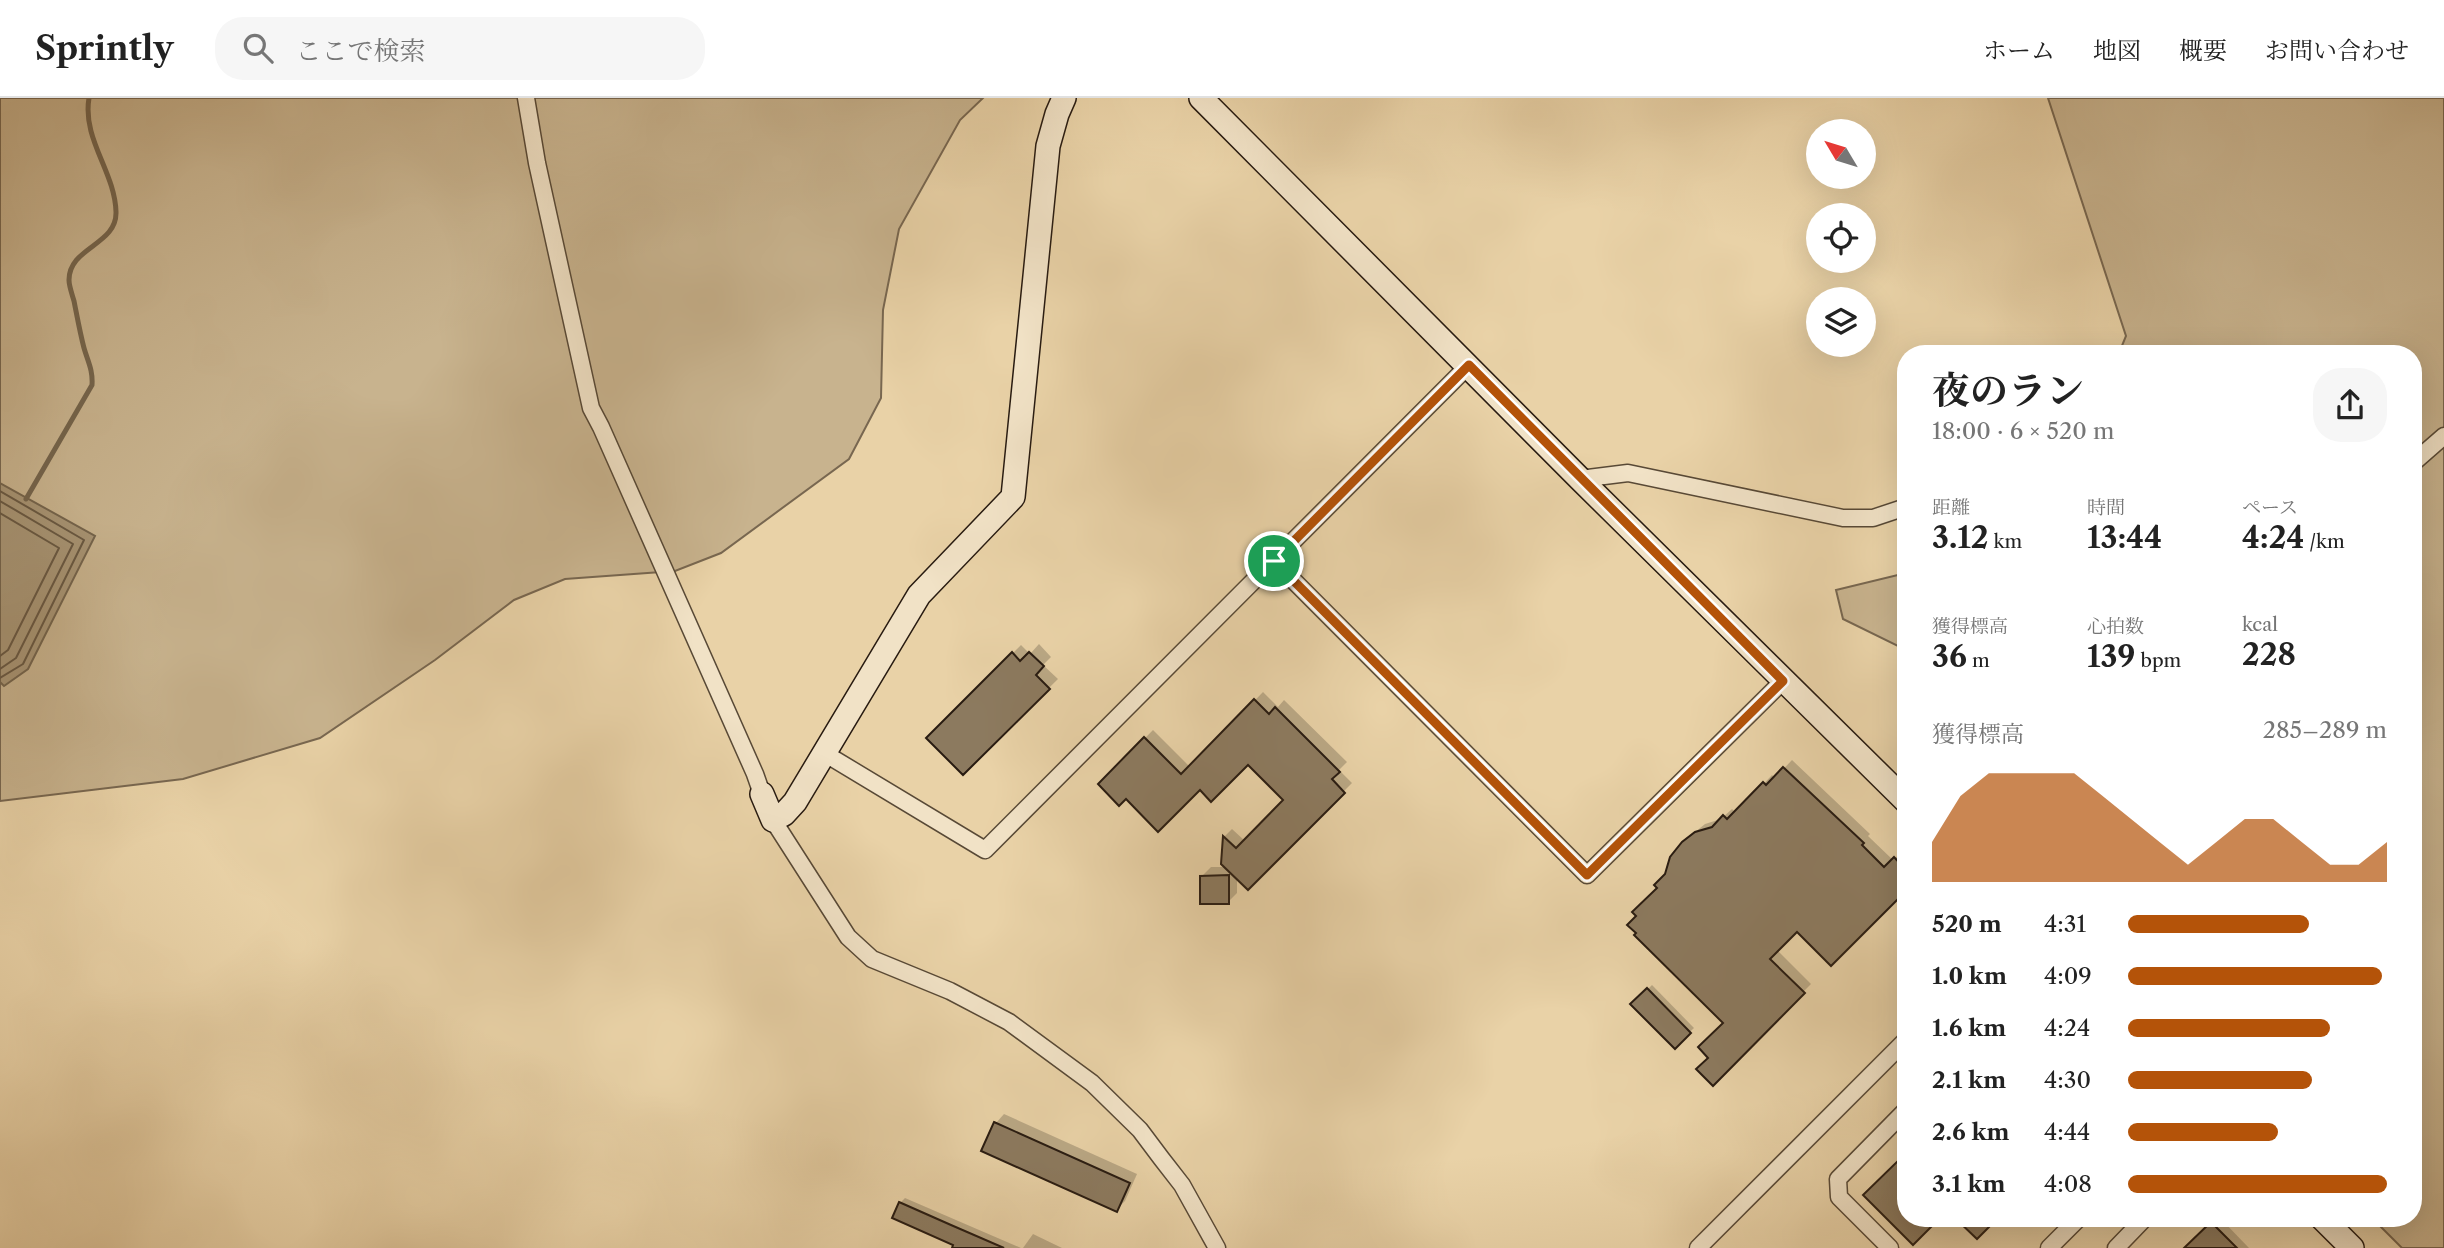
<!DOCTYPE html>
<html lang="ja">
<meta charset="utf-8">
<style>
body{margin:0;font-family:"Libre Caslon Text","Noto Serif JP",serif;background:#f6f6f6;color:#222;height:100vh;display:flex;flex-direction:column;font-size:26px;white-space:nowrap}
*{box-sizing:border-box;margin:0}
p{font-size:23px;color:#767676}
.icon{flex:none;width:38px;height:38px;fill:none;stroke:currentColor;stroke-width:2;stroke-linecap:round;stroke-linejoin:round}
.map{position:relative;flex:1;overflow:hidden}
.drawer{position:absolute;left:1897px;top:247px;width:525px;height:882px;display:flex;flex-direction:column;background:#fff;border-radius:28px;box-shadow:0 7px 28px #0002}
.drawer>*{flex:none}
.needle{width:46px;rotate:308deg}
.buttons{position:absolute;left:1806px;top:21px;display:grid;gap:14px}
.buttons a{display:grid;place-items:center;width:70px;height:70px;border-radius:50%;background:#fff;box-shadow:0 7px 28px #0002;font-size:35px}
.pin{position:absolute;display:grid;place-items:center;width:60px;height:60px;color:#fff;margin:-30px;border:4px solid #fff;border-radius:50%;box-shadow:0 2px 7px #0007}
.round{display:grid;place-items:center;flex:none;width:74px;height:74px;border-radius:28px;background:#f6f6f6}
.headline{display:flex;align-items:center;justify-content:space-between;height:119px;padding:0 35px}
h1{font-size:38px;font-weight:700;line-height:52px}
.figures{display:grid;grid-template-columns:repeat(3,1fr);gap:10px;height:119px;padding:7px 35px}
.figures div{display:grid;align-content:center}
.figures b{font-size:30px;font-weight:700}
.figures small{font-size:19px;font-weight:400}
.figures p{font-size:19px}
.chart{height:196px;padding:14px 35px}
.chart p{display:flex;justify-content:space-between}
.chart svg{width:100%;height:126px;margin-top:7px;fill:#b45309;opacity:.7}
ul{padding:0 35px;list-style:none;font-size:23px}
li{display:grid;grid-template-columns:112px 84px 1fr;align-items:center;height:52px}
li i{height:18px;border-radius:9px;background:#b45309}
header{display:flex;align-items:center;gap:42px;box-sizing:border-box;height:98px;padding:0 35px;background:#fff;border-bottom:2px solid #e0e0e0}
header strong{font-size:33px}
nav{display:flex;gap:38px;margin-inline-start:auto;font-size:24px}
.search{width:490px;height:63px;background:#f6f6f6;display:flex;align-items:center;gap:18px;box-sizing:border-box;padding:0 24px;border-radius:28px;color:#767676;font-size:26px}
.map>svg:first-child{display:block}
.green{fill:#c8b38e;stroke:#786750;stroke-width:2}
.water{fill:#a79474;stroke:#74644c;stroke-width:2}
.shadow{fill:#0003}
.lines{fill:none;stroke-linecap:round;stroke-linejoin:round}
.shore{stroke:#685842;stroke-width:2}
.stream{stroke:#74644c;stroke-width:5}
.building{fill:#8c7a5f;stroke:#281b11;stroke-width:2}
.street-casing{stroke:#584936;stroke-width:19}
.secondary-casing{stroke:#281b11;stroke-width:26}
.street{stroke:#f1e2c6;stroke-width:16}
.secondary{stroke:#f1e2c6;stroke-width:23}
.route-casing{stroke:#fff;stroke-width:14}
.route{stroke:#b45309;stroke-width:9}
</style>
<header>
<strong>Sprintly</strong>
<div class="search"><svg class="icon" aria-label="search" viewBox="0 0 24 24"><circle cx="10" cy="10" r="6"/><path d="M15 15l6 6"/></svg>ここで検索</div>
<nav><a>ホーム</a><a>地図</a><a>概要</a><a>お問い合わせ</a></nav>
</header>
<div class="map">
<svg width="2444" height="1150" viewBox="0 0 2444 1150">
<rect width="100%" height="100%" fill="#e9d2a7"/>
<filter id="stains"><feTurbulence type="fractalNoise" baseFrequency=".00286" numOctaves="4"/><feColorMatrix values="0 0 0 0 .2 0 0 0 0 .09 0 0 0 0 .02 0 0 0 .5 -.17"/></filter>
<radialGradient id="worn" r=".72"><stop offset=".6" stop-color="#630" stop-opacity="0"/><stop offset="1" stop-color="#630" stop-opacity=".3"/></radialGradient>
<g class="green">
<polygon points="0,0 983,0 960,22 899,131 883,212 881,300 849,361 721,455 675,473 565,481 514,502 435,562 320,640 183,681 0,703"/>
<polygon points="2048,0 2444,0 2444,1150 2402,1150 2372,1120 2413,1120 2413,256 2119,255 2126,238"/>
<polygon points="1906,475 1906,552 1843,521 1836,492"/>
</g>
<polygon class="water" points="0,385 95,438 28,571 4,588 0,584"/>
<g class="shadow">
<polygon points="1039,546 1051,559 1043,567 1058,581 963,675 928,640 1021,547 1030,556"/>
<polygon points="1263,594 1278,609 1284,602 1347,664 1339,672 1352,685 1248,790 1237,779 1237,795 1228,804 1202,778 1211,769 1227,769 1223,765 1224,739 1232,731 1245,743 1286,702 1248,665 1200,690 1126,699 1100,686 1153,632 1190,669"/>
<polygon points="1792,662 1870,736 1868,738 1893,762 1903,753 1906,756 1906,791 1797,832 1777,852 1811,886 1713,985 1711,959 1725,925 1660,790 1689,739 1705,726 1721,721 1732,711 1736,715 1772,677 1775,680"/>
<polygon points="1652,887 1694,930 1675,948 1633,906"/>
<polygon points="1004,1016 1137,1076 1125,1103 1116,1112 983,1052 996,1025"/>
<polygon points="905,1100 1021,1150 953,1150 955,1146 900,1105"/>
<polygon points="2217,1120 2220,1120 2249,1150 2187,1150"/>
<polygon points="1033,1136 1062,1150 1023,1150"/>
</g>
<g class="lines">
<g class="shore">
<polyline points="0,393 84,442 23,566 0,580"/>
<polyline points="0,403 73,446 16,560 0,571"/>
<polyline points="0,415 59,450 8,552 0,558"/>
</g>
<path class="stream" d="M26 401 92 287C93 272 88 264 84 250 80 235 77 218 74 203 72 196 69 188 69 182 69 149 117 147 116 114 115 74 82 41 89 0"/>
</g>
<g class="building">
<polygon points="1012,554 1020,563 1029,554 1044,568 1036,577 1050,591 963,677 926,640"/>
<polygon points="1254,601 1269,616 1275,609 1340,674 1332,681 1345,695 1248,792 1221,766 1223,738 1236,750 1283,702 1248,667 1211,704 1200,692 1158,734 1126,701 1119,708 1098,686 1144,639 1181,676"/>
<polygon points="1783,669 1864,745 1862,747 1884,769 1894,759 1906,772 1906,793 1831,868 1797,834 1770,861 1805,895 1713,988 1696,971 1708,960 1698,949 1723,925 1634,837 1636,835 1627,827 1636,818 1632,814 1657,790 1654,787 1665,776 1670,759 1682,744 1695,734 1712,729 1723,717 1727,721 1763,684 1766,687"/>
<polygon points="1229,777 1229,806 1200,806 1200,778"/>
<polygon points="1647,890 1691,935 1675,951 1630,906"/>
<polygon points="994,1024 1130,1085 1117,1114 981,1053"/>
<polygon points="1906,1055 1906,1120 1940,1120 1913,1147 1863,1097"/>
<polygon points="899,1104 951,1127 1004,1150 952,1150 953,1147 892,1120"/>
<polygon points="1955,1120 1998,1120 1977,1141"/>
<polygon points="2211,1124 2237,1150 2184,1150"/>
</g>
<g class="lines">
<defs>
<g id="street">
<polyline points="526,0 537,65 591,310 601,329 755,676 762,696"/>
<polyline points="2413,365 2444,338"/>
<polyline points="1580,381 1628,375 1843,420 1873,420 1906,409"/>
<polyline points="1274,463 1587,777 1783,583"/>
<polyline points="824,655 985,752 1469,267"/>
<polyline points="773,722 848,839 872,861 950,893 1009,924 1092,985 1140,1032 1161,1060 1182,1087 1217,1150"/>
<polyline points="1698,1150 1906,942"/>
<polyline points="1890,1150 1839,1099 1838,1081 1906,1012"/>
<polyline points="2049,1150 2079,1120"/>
<polyline points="2116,1150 2145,1120"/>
</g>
<g id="secondary">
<polyline points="1201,0 1580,381 1906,703"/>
<polyline points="762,696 773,722 784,716 795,704 919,497 1013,399 1048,48 1057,16 1064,0"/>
<polyline points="2322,1120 2352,1150"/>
</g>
</defs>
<use href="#street" class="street-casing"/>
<use href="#secondary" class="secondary-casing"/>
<use href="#street" class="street"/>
<use href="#secondary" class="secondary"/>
</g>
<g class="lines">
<defs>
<polygon id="route" points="1469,267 1783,583 1587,777 1274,463"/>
</defs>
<use href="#route" class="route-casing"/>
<use href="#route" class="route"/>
</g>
<rect width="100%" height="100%" filter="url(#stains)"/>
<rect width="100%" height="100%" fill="url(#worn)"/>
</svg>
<div class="buttons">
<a><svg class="needle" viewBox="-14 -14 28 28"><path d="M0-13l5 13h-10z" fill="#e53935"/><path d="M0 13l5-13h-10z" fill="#767676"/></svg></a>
<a><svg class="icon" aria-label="locate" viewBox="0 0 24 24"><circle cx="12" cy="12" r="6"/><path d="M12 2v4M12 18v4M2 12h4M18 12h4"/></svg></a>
<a><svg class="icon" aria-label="layers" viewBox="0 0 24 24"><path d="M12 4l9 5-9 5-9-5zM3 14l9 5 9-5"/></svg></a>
</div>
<div class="pin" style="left:1274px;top:463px;background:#1e9e55"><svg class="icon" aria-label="arrive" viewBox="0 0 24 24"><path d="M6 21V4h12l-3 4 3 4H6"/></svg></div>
<section class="drawer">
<div class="headline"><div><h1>夜のラン</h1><p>18:00 · 6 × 520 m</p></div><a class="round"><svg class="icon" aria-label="share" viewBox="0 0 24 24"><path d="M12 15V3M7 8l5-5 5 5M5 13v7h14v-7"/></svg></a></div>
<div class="figures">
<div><p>距離</p><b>3.12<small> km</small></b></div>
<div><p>時間</p><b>13:44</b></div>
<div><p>ペース</p><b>4:24<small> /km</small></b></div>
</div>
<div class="figures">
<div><p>獲得標高</p><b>36<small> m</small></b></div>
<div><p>心拍数</p><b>139<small> bpm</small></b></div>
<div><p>kcal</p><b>228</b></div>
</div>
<div class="chart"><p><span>獲得標高</span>285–289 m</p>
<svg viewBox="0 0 160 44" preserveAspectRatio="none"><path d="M0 44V30L10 14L20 6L30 6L40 6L50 6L60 14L70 22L80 30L90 38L100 30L110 22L120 22L130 30L140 38L150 38L160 30V44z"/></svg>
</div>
<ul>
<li><b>520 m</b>4:31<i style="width:70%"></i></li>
<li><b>1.0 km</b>4:09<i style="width:98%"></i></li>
<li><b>1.6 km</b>4:24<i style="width:78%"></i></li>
<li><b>2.1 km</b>4:30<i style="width:71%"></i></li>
<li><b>2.6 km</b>4:44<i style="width:58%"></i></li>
<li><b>3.1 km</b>4:08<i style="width:100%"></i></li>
</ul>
</section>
</div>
